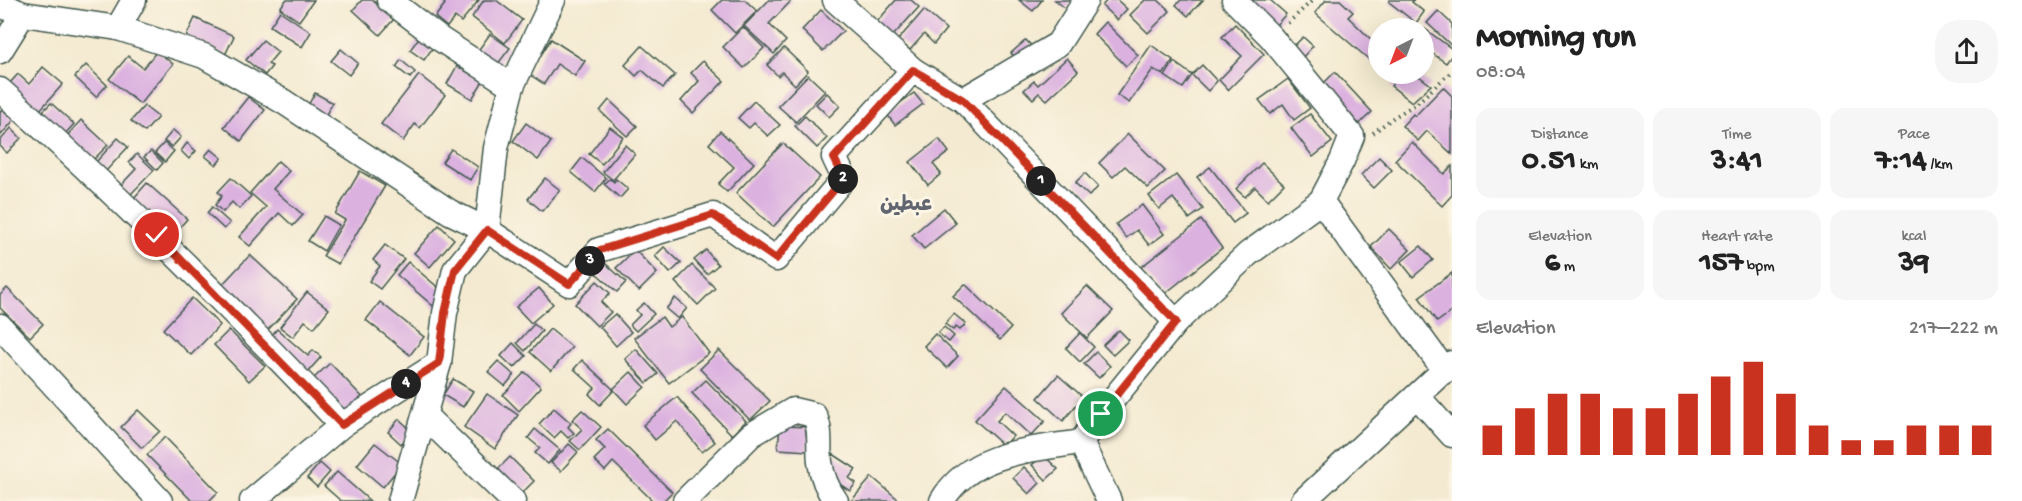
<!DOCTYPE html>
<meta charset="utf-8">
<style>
body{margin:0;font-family:"Gochi Hand","Playpen Sans Arabic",sans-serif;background:#f6f6f6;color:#222;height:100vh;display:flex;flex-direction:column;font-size:22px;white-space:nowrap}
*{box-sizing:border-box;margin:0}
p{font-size:20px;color:#767676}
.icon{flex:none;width:33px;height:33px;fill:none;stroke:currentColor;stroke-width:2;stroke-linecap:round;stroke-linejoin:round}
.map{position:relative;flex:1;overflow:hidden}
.details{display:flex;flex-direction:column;background:#fff;width:570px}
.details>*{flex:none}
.needle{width:39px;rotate:222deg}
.controls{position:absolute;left:1368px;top:18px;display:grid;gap:12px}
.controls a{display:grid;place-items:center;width:66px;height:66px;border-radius:50%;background:#fff;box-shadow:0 6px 24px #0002;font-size:30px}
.pin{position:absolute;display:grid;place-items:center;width:51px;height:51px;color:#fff;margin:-26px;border:3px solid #fff;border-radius:50%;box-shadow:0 2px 6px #0007}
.km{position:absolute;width:30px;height:30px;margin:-15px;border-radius:50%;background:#222;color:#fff;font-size:16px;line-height:30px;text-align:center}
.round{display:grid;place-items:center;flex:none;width:63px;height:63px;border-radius:24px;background:#f6f6f6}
.headline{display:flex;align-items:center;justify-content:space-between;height:102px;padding:0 24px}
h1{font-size:33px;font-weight:700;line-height:45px}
.metrics{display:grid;grid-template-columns:repeat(3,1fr);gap:9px;height:102px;padding:6px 24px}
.metrics div{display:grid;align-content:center;border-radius:15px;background:#f6f6f6;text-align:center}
.metrics b{font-size:30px;font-weight:700}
.metrics small{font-size:16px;font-weight:400}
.metrics p{font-size:16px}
.chart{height:168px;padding:12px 24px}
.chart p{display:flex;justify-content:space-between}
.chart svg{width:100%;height:108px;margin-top:6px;stroke:#c8321e;stroke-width:6}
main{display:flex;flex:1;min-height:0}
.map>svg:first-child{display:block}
.building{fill:#dbb1e0}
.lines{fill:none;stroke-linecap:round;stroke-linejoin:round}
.minor-casing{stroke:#3f574c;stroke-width:27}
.path{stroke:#3f574c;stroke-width:4;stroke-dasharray:1.5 4.5;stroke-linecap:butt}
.minor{stroke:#fff;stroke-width:24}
.route-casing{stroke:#fff;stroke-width:12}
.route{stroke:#c8321e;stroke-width:8}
.labels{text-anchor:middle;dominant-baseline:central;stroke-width:6;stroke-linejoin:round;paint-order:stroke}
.quarter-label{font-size:21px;font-weight:bold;fill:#616670;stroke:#fcf5e5}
</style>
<main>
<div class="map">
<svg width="1452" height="501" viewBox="0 0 1452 501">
<rect width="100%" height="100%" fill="#fcf5e5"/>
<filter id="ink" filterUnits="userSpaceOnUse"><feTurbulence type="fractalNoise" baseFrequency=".0167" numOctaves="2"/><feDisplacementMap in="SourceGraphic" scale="12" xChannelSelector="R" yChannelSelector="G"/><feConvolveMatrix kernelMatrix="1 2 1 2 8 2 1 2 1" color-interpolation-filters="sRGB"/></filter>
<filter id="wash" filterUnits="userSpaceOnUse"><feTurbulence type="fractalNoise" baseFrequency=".008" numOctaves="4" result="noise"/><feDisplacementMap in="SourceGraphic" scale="24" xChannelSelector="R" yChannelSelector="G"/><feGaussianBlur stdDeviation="1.35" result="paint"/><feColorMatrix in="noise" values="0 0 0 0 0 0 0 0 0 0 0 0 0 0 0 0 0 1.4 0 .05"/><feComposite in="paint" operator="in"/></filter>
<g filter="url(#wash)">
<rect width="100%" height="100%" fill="#f4ead1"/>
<g id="blocks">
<g class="building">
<polygon points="286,0 314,0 299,21 280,8"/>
<polygon points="362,0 372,0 394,19 380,35 353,10"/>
<polygon points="441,0 479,0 461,22 455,17 447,27 435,17 445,4"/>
<polygon points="484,0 496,0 522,20 505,43 472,17"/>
<polygon points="722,0 745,0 757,11 735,33 712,10"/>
<polygon points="769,0 792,0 769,24 786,41 774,54 744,26"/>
<polygon points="896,0 911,0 919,7 891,38 875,24"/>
<polygon points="1019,0 1042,0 1033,11"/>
<polygon points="1055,0 1073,0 1066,9"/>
<polygon points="1107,0 1117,0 1127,9 1117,20 1102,6"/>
<polygon points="1145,0 1158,0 1170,11 1148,33 1130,15"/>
<polygon points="1181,0 1203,0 1188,16 1176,5"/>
<polygon points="1249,0 1270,0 1286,14 1276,25"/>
<polygon points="1326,0 1340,0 1353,12 1348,17 1378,46 1378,56 1373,63 1315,13"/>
<polygon points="1390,0 1414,0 1412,2 1424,12 1416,23 1389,2"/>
<polygon points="821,10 843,31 823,51 802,30"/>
<polygon points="924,10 946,29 934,44 924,34 910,50 898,40"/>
<polygon points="280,11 311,32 302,47 270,26"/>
<polygon points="1438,11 1452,24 1452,46 1427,23"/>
<polygon points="195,18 234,36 225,55 186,37"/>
<polygon points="1105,22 1138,55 1126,66 1094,34"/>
<polygon points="1235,24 1264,54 1228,90 1219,80 1242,56 1222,37"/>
<polygon points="743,27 764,48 744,68 723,47"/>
<polygon points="1425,29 1452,49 1452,55 1446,63 1429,51 1424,60"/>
<polygon points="490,34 510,48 497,65 477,52"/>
<polygon points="420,36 434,46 424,60 410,50"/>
<polygon points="1303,37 1313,46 1301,59 1291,49"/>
<polygon points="551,39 585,61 575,76 557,64 544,84 529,74"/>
<polygon points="263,40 278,52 268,64 272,66 265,75 246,60"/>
<polygon points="1026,40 1035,50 1020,63 1011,53"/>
<polygon points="1151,45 1173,60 1163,75 1153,69 1129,103 1117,95"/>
<polygon points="642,46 675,75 663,88 642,70 636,76 625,65"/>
<polygon points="784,48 808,71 795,85 782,72 778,76 767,65"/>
<polygon points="341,49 358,63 349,75 331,61"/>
<polygon points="157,51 173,64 140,104 109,79 128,56 143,68"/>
<polygon points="1067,58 1078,71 1047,100 1039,93 1033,99 1024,90 1034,81 1038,85"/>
<polygon points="401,60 415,72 410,78 396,67"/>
<polygon points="703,61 724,81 693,113 681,101 699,81 691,73"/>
<polygon points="1174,62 1192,75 1183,88 1165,76"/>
<polygon points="86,65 107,85 96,97 75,77"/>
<polygon points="1202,65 1217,81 1208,91 1192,75"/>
<polygon points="457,66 483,81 472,99 447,84"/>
<polygon points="43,67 63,84 39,111 9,84 18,74 29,84"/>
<polygon points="1335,72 1372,112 1359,124 1322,85"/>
<polygon points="1398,74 1416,74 1431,85 1412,102 1391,86"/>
<polygon points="419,75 445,95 420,128 415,124 403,141 381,124"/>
<polygon points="808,75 825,91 796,122 778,106"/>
<polygon points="1288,79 1310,108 1294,120 1283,104 1270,114 1259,100"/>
<polygon points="1443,87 1452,96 1452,154 1427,131 1418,141 1402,126 1413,114 1415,116"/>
<polygon points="315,93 333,103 323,119 306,109"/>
<polygon points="827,93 840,106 829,117 816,104"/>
<polygon points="914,93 923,104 895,125 886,113"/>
<polygon points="248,97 265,110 241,141 224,127"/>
<polygon points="609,100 637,126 627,136 600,111"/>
<polygon points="754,101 780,125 768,136 754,123 749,128 738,118"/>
<polygon points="51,103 74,124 65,134 41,113"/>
<polygon points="144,106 158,117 145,132 131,121"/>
<polygon points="2,109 14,120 0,136 0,112"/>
<polygon points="1310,114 1332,142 1313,157 1291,128"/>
<polygon points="805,116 827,138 817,148 795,126"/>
<polygon points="81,120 108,145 92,161 66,137"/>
<polygon points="526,123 551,142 538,160 513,141"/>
<polygon points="610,127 623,137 602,164 589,154"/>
<polygon points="11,128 21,138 7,153 0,146 0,141"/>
<polygon points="173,130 181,137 172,147 164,141"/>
<polygon points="720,131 754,163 727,192 718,184 734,167 709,144"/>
<polygon points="1128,134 1165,171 1148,188 1125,166 1113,177 1099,163"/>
<polygon points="118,138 128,147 106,171 96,162"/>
<polygon points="939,139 949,152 933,164 941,174 928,185 910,162"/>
<polygon points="1412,142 1444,174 1452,166 1452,195 1442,206 1395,160"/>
<polygon points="164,143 174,151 165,162 155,153"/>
<polygon points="187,143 196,151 189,159 181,151"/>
<polygon points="783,143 820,177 773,227 736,193"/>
<polygon points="625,145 635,154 613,180 603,172"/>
<polygon points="211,149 222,158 216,165 205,156"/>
<polygon points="451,149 478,167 470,180 442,162"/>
<polygon points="151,151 163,163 157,170 144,157"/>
<polygon points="137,154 154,170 130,195 120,186 136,169 129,162"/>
<polygon points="1379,157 1392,170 1374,188 1361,175"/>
<polygon points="582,158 606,178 595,192 571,172"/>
<polygon points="278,161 289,171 273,189 303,215 293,226 279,213 250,246 239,237 266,207 250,193"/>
<polygon points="1262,163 1284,184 1268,200 1255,187 1245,197 1236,189"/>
<polygon points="1210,167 1246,213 1233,223 1197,177"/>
<polygon points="360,171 385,186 338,264 323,256 345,220 335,214"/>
<polygon points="1085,173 1098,187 1089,196 1075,183"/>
<polygon points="1176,175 1203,209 1189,219 1173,198 1159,209 1149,196"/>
<polygon points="231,178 251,196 239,209 232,202 223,212 215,205 222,196 218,192"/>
<polygon points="545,178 560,190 542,211 528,199"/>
<polygon points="610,179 614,182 616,179 628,189 620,198 604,184"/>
<polygon points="147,183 187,219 173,235 133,199"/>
<polygon points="1142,205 1164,234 1149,245 1137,230 1126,238 1116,224"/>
<polygon points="212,207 230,223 224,229 207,213"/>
<polygon points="944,208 956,223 924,249 912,235"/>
<polygon points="324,216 339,225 324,251 308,241"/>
<polygon points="1201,220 1222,248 1162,296 1140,268"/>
<polygon points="439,225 454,239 430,267 414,253"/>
<polygon points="1389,229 1410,250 1391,269 1371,247"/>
<polygon points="385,245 404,259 380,289 369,281 380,266 373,260"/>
<polygon points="1421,246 1433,260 1413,277 1401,262"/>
<polygon points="664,247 681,263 670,273 655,256"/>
<polygon points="635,250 657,273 639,291 616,268"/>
<polygon points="706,250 718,265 707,274 694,260"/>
<polygon points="250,255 297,299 266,332 219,288"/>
<polygon points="408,262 447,295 439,311 397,275"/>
<polygon points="605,263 626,282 617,292 596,273"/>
<polygon points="692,265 715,288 698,305 675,282"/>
<polygon points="1452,273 1452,311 1437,322 1419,297"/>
<polygon points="597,281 610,293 601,302 611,312 597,326 575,304"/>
<polygon points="965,284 1011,328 1000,340 953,296"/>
<polygon points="1087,286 1113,311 1087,338 1061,313"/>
<polygon points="7,288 43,324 30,337 0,308 0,295"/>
<polygon points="539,288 553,304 531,323 516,307"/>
<polygon points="307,292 329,309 314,328 305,321 293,337 280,327"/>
<polygon points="192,298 220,325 191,355 163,329"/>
<polygon points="675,298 687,308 678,319 666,309"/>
<polygon points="380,302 424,337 410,355 366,320"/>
<polygon points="644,303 654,314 636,331 630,325 640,315 636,310"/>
<polygon points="615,314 631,332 616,346 600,327"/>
<polygon points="954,314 966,324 960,330 956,327 953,330 945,324"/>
<polygon points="662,317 669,327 682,317 709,353 669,383 634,338"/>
<polygon points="534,324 542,331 525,351 517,343"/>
<polygon points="944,327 954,336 949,342 938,333"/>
<polygon points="277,329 308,356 313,350 321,357 305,375 267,341"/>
<polygon points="550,329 572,347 551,371 530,352"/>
<polygon points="229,330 265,366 249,381 214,345"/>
<polygon points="1119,330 1129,340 1113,355 1103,345"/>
<polygon points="1080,333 1094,347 1080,362 1066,348"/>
<polygon points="935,334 958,356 947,368 924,346"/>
<polygon points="513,343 526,356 514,368 501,356"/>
<polygon points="636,349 658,374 647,383 625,359"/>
<polygon points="719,350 770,401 750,420 700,369"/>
<polygon points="1096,352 1110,366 1099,378 1084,364"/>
<polygon points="582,360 614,390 600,405 589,394 595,388 574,369"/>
<polygon points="498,361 514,375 505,386 488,372"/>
<polygon points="330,363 365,400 348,416 313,379"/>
<polygon points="525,372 541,387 519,411 503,395"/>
<polygon points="631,372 645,387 627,404 613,389"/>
<polygon points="1058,375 1083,397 1063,421 1038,398"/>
<polygon points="453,379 473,391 463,407 443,395"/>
<polygon points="706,380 746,421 732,435 692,393"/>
<polygon points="1006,386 1045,421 1031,436 1005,412 997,421 1013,436 1004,446 975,420"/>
<polygon points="487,394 518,415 495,449 464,427"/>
<polygon points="677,397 715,442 702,452 677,421 655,440 643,425"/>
<polygon points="554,408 571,423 568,427 574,433 568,438 561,431 554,438 539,424"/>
<polygon points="138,410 160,431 142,448 121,427"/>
<polygon points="582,410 601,427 580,450 570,441 582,429 572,420"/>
<polygon points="399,419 412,431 401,444 388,432"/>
<polygon points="780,426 810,427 808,451 778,449"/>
<polygon points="535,429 560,450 548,464 535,453 540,448 528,438"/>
<polygon points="608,429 672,492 663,501 653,501 613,462 605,471 594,460 605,449 596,440"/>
<polygon points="165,437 218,492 209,501 192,501 147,455"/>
<polygon points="375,443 402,464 383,487 357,465"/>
<polygon points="569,444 578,452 561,471 551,463"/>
<polygon points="833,454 856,469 849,478 856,483 850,491 821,472"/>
<polygon points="1043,455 1058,469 1046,480 1032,465"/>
<polygon points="510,457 534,481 517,498 493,474"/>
<polygon points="320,463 330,472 317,487 307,478"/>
<polygon points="1024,467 1040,483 1029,494 1013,478"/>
<polygon points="337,472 370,501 341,501 324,486"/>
<polygon points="872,477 900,501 851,501"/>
</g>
</g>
</g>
<g filter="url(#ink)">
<use href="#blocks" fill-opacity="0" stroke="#3f574c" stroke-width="1.5"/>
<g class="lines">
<defs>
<g id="minor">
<polyline points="389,0 440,39 512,86"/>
<polyline points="835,0 913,70 963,100 1058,44 1086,0"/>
<polyline points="1234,0 1271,37 1352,136 1342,161 1321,201"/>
<polyline points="0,5 23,14 118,28 204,56 284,102 450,212 487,230 569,284 599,250 713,215 776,259 844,178 834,157 913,70"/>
<polyline points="118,28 134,0"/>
<polyline points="0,51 23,14"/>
<path d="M0 90C120 196 232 309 342 425"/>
<polyline points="963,100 1176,322"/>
<polyline points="0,326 160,501"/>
<polyline points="1417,396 1452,435"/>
<polyline points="425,416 513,501"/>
<polyline points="252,501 342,425 439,363"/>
<polyline points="400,501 439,363 445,313 455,270 487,230 496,148 512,86 553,0"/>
<path d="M685 501 751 435 793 410 814 415C822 429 818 446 820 462 822 477 827 489 836 501"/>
<path d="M942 501C970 452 1031 450 1081 442"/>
<polyline points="1109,501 1081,442 1101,414 1176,322 1248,254 1321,201 1445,371"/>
<polyline points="1303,501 1452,363"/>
</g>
</defs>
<use href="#minor" class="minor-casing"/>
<g class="path">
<polyline points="1288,23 1313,0"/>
<polyline points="1373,133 1394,117 1416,104 1452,71"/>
</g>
<use href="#minor" class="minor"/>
</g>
</g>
<g class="lines" filter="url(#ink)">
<defs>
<polyline id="route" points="157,235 342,425 439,363 445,313 455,270 487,230 569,284 600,250 713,215 776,259 844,178 834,158 913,70 963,100 1176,322 1101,414"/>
</defs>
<use href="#route" class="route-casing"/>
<use href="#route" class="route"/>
</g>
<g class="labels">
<g class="quarter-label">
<text x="906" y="206">عبطين</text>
</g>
</g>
</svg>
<div class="controls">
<a><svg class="needle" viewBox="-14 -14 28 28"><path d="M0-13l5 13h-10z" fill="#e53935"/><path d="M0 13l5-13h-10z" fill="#767676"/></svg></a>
</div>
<div class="pin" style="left:1101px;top:414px;background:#1e9e55"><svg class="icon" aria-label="arrive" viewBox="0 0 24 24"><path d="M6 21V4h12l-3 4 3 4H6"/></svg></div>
<div class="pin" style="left:157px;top:235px;background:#d93025"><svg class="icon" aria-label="check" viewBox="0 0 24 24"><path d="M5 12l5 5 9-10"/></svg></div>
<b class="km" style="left:1041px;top:181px">1</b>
<b class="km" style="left:843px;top:179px">2</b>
<b class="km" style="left:590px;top:261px">3</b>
<b class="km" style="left:406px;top:384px">4</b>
</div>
<section class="details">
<div class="headline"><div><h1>Morning run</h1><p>08:04</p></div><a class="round"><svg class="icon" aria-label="share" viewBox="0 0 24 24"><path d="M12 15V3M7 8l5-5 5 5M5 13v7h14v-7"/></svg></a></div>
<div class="metrics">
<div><p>Distance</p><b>0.51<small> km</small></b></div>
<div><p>Time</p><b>3:41</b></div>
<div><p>Pace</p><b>7:14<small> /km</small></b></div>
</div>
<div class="metrics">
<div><p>Elevation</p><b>6<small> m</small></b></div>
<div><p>Heart rate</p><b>157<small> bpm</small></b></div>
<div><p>kcal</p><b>39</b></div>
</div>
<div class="chart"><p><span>Elevation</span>217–222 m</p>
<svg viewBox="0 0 160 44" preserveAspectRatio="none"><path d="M5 44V32M15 44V25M25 44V19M35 44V19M45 44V25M55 44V25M65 44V19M75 44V12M85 44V6M95 44V19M105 44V32M115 44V38M125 44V38M135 44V32M145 44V32M155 44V32"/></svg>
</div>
</section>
</main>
